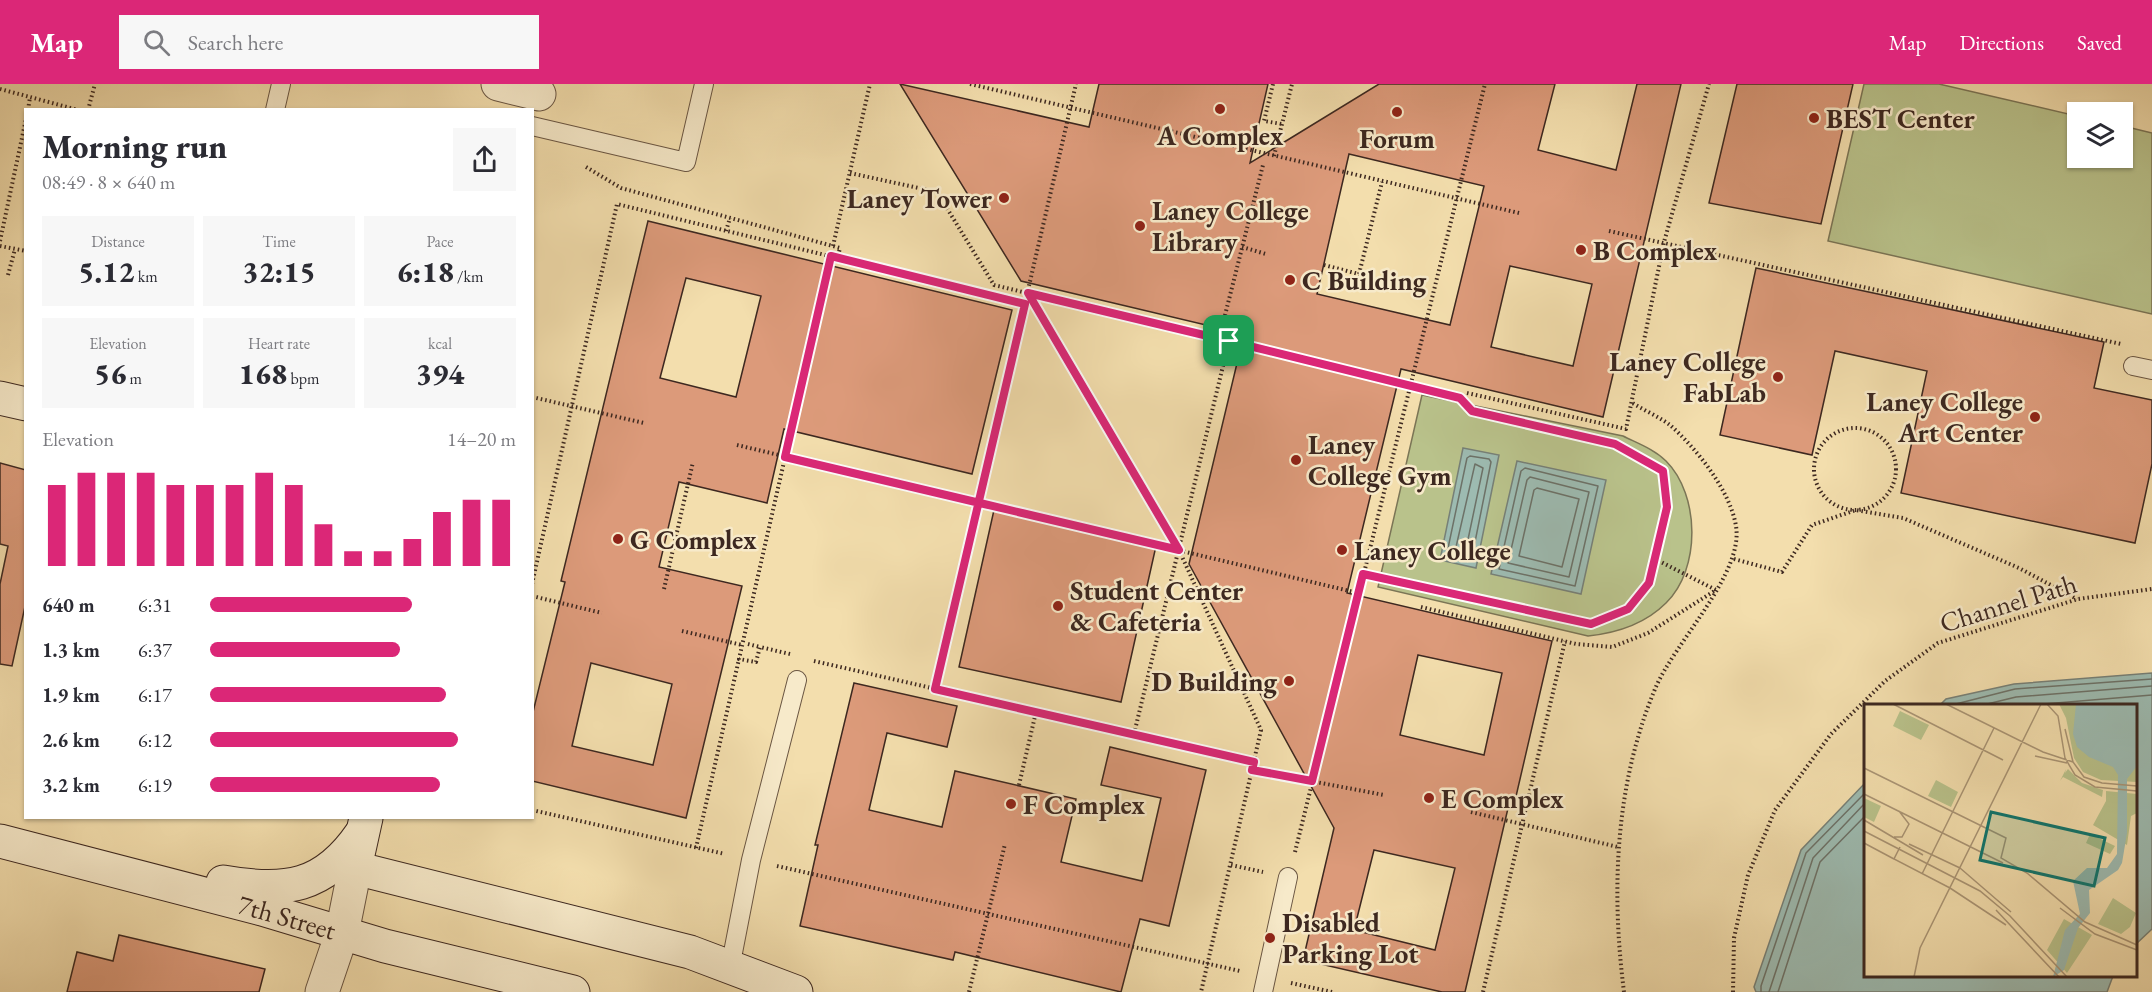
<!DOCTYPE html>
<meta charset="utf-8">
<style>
body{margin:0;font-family:"EB Garamond",serif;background:#f7f7f7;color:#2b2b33;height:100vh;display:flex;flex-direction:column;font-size:22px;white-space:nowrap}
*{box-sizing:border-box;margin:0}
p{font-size:20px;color:#7c7c81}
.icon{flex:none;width:33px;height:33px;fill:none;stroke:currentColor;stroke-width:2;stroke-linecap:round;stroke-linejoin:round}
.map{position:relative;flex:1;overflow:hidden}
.sheet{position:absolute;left:24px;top:24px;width:510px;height:711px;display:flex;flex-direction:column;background:#fff;border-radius:0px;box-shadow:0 2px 4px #0004}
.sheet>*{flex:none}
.tools{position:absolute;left:2067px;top:18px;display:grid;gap:12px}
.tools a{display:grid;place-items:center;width:66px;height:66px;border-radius:0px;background:#fff;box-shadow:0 2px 4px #0004;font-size:30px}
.pin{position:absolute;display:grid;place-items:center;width:51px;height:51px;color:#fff;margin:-26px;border-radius:12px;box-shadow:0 3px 9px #0006}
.round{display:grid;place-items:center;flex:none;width:63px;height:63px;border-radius:0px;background:#f7f7f7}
.overview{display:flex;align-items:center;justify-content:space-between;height:102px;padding:0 18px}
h1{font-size:33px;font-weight:800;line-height:45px}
.metrics{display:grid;grid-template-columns:repeat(3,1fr);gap:9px;height:102px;padding:6px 18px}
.metrics div{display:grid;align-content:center;border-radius:0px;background:#f7f7f7;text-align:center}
.metrics b{font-size:30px;font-weight:800}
.metrics small{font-size:16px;font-weight:400}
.metrics p{font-size:16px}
.chart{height:168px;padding:12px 18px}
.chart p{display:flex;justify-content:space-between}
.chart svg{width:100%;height:108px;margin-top:6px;stroke:#db2777;stroke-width:6}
ul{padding:0 18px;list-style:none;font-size:20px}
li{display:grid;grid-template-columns:96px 72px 1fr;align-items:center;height:45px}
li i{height:15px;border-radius:8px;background:#db2777}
header{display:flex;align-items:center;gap:36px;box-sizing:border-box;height:84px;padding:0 30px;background:#db2777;color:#fff}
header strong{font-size:28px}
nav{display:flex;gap:33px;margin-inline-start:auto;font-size:21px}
.search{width:420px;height:54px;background:#f7f7f7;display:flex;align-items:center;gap:15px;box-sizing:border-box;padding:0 21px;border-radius:0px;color:#7c7c81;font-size:22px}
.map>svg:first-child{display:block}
.green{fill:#b9c28b;stroke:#7b7556;stroke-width:1.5}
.water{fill:#9dbbb1;stroke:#778077;stroke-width:1.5}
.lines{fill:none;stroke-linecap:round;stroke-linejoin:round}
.shore{stroke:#6d7268;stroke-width:1.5}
.building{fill:#dc9a7a;stroke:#3d2820;stroke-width:1.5;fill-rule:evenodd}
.lane-casing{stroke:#6a5643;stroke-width:20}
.street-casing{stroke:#6a5643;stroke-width:35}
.secondary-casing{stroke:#3d2820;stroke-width:35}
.path{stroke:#3d2820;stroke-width:4;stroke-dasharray:1.5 3;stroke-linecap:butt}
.lane{stroke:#f7eaca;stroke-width:18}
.street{stroke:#f7eaca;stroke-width:33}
.secondary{stroke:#f7eaca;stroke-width:33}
.route-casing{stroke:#fff;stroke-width:12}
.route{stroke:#db2777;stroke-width:8}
.poi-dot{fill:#8f2418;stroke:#f7eaca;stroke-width:2}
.labels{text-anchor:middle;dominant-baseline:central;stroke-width:5;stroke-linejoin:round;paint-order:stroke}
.poi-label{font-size:27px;font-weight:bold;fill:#3d2820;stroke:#f7eaca;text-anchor:start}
.street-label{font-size:27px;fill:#3d2820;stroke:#f7eaca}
.inset-road{fill:none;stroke:#aa9575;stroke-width:1.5}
.view{fill:#0f766e;fill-opacity:0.15;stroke:#0f766e;stroke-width:3}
.inset-edge{fill:none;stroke:#3d2820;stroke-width:3}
</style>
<header>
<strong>Map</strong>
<div class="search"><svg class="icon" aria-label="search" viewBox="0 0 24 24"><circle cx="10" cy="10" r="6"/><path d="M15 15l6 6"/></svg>Search here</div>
<nav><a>Map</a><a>Directions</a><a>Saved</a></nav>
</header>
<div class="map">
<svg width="2152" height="908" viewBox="0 0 2152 908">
<rect width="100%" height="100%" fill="#f3dead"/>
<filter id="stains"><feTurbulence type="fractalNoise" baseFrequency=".00333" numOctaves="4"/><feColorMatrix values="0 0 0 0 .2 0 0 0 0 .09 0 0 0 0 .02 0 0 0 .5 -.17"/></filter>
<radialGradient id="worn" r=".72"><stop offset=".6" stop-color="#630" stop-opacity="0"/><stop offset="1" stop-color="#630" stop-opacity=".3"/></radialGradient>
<g class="green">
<polygon points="1864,0 1939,0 2077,32 2078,74 2122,74 2123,42 2152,49 2152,230 1828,157"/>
<path d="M1422 311 1623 352C1637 359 1654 365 1666 377 1700 411 1701 485 1666 519 1645 540 1617 549 1588 552L1378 503Z"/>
</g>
<g class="water">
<polygon points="1463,364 1499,371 1476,484 1440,476"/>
<polygon points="1517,377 1606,396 1581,510 1491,490"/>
<polygon points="2152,589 2152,845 2136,860 2136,622 1940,621 1946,615 2014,600"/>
<polygon points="1865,699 1866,892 2113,892 2107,908 1756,908 1754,903 1801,766"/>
</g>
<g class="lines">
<g class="shore">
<polygon points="1470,372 1489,375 1491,378 1472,473 1469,476 1449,472 1447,469 1467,374"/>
<polygon points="1475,380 1483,384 1466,465 1463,467 1456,463"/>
<polygon points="1525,384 1598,402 1575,502 1499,485 1521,387"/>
<polygon points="1530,393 1589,408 1569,493 1508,479 1527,396"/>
<polygon points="1537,404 1579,415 1562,483 1519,472 1534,406"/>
<polyline points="1948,622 2015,605 2152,595"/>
<polyline points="1979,622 2016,613 2152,602"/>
<polyline points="2021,622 2152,611"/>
<polyline points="1761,908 1761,902 1806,769 1866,708"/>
<polyline points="1769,908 1813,774 1866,718"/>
<polyline points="1778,908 1820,778 1866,731"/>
</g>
</g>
<g class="building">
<path d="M900 0 1089 43 1099 0H1268L1250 79 1379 0H1555L1538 66 1616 86 1637 0H1681L1603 333 1401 285 1347 509 1552 557 1514 721 1509 720 1465 908H1442L1303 876 1334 744 1189 480 1244 250 1021 197ZM1349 70 1484 102 1450 241 1317 210ZM1510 182 1592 200 1573 282 1491 263ZM1418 571 1502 589 1484 671 1400 651ZM1374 766 1455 784 1435 866 1354 846Z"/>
<polygon points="1737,0 1853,0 1821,140 1709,119"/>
<path d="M648 137 1012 226 972 390 784 345 767 419 679 398 659 483 742 502 686 734 532 697V632L565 498 561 497ZM686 194 761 212 736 313 660 294ZM591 579 672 600 653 681 572 662Z"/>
<polygon points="1756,184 2104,258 2094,304 2152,316 2152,380 2135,459 1901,409 1927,287 1835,267 1812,371 1720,351"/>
<polygon points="0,379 26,386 26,518 12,582 0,580 0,500 8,462 0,460"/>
<polygon points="994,426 1156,462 1121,618 959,583"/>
<polygon points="854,599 957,622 947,663 887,649 869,726 942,743 955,687 1076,715 1061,778 1142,797 1161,714 1101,701 1110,663 1206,686 1169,842 1140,835 1121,908 955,868 953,876 800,842 818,761 815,761"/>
<polygon points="119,851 265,885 259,908 67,908 77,868 113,877"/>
</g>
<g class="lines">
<defs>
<g id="lane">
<polyline points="275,26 281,0"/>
<polyline points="532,42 686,78 704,0"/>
<polyline points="2133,282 2152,286"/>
<polyline points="730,884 751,776 797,596"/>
<polyline points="1263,908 1288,793"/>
</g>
<g id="street">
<polyline points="498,0 539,10"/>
<polyline points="322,908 342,849 355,784"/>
</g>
<g id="secondary">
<polyline points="0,314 26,320"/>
<polyline points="366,734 355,784 690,868 796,908"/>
<polyline points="0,757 262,825 385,862 573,908"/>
<path d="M223 798C285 809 324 804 361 750"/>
</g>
</defs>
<use href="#lane" class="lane-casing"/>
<use href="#street" class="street-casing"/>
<use href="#secondary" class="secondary-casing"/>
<g class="path">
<polyline points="970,0 1519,129"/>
<polyline points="1273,0 1264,37 1282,40"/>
<polyline points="0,5 30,13"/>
<polyline points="28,26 30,13 78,26"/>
<polyline points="88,26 95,0"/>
<polyline points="1274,72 1292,0"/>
<polyline points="586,83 621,104 840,164 839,168"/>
<polyline points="850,89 937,108 994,201 1460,314 1472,328 1615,360 1663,387 1667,423 1649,499 1628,525 1591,540 1363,490"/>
<polyline points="726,147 730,134"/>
<polyline points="1609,147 2121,260"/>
<polyline points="0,157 26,35"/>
<polyline points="0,162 26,167"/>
<polyline points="833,162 870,0"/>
<polyline points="1242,163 1266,170"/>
<polyline points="1324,181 1359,190 1382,98"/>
<polyline points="8,191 15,165"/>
<polyline points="1028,210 1179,466 1261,646 1201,908"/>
<polyline points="1467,309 1626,345 1664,158 1709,0"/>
<polyline points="532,313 644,339"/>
<circle cx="1855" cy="385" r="41"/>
<polyline points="737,361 1358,509"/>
<polyline points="1734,475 1782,488 1812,441 1856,426 1903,434 2019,484 2077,515"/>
<polyline points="532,500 617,120 1025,220"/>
<polyline points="664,505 693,378"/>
<polyline points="532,512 602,529"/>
<polyline points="1421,523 1576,560 1612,563 1648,549 1716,506 1655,475"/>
<polyline points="682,547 742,561"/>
<polyline points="748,560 760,563"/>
<polyline points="790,570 760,563 756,578 739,575 831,172"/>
<polyline points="814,577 1254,678"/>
<polyline points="935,605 1076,0"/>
<polyline points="1134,650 1229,257 1222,243 1263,81"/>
<polyline points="1253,686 1384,711"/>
<polyline points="1019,701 1036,628"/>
<polyline points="532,726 725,770"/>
<polyline points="1471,728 1618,763"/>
<polyline points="696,764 739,575"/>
<polyline points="1295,768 1485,0"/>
<polyline points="1231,781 1263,788"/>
<polyline points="777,782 1240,887"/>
<polyline points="1291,899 1332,908"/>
<polyline points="969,908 1005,760"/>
<polyline points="1483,908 1565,557"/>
<path d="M1624 908C1611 806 1615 701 1655 605 1674 559 1744 490 1736 442 1730 406 1696 364 1670 341 1658 332 1643 326 1631 318"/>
<polyline points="1733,908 1734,854 1748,791 1775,726 1831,650 1885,597 1938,559 2078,515 2152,505"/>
</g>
<use href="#lane" class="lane"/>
<use href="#street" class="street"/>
<use href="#secondary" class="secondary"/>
</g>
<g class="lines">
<defs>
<path id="route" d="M1229 257 1028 209 1179 466C1048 435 916 404 785 373L831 172 1025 220C995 348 965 477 935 605L1254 678 1252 686 1312 697 1363 490 1591 540 1628 525 1649 499 1667 423 1663 387 1615 360 1472 327 1460 314 1229 257"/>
</defs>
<use href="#route" class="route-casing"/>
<use href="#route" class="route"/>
</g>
<g class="poi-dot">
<circle cx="1220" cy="25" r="6"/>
<circle cx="1397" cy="28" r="6"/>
<circle cx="1814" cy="34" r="6"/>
<circle cx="1004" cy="114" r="6"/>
<circle cx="1140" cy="142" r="6"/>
<circle cx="1581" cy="166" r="6"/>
<circle cx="1290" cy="196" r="6"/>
<circle cx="1778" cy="293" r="6"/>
<circle cx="2035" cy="333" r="6"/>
<circle cx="1296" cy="376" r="6"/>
<circle cx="618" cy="455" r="6"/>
<circle cx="1342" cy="466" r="6"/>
<circle cx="1058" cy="522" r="6"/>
<circle cx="1289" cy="597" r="6"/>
<circle cx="1429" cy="714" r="6"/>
<circle cx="1011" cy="720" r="6"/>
<circle cx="1270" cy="854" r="6"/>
</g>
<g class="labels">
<g class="poi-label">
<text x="1826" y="34">BEST Center</text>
<text x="1220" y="51" text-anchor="middle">A Complex</text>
<text x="1397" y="54" text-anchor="middle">Forum</text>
<text x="992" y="114" text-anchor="end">Laney Tower</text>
<text x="1152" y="126">Laney College<tspan x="1152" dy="31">Library</tspan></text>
<text x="1593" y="166">B Complex</text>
<text x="1302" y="196">C Building</text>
<text x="1766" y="277" text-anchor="end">Laney College<tspan x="1766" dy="31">FabLab</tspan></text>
<text x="2023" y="317" text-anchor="end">Laney College<tspan x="2023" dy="31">Art Center</tspan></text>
<text x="1308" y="360">Laney<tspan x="1308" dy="31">College Gym</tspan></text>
<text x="630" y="455">G Complex</text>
<text x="1354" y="466">Laney College</text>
<text x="1070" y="506">Student Center<tspan x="1070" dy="31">&amp; Cafeteria</tspan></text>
<text x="1277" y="597" text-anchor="end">D Building</text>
<text x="1441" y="714">E Complex</text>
<text x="1023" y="720">F Complex</text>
<text x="1282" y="838">Disabled<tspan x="1282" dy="31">Parking Lot</tspan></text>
</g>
<g class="street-label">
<text transform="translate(2008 519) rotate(-17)">Channel Path</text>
<text transform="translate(287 833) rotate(16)">7th Street</text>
</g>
</g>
<g transform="translate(1864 620)">
<rect width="273" height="273" fill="#f3dead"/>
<path d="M195 0H273V78L237 76 219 68 210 54 202 14ZM36 7 65 21 57 36 29 22ZM202 65 201 69 204 65 218 79 239 86 238 93 199 73 196 77ZM72 76 94 88 87 103 64 92ZM242 87 273 90V109L267 112 263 141 229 121 242 97ZM0 94 17 102 10 118 0 113ZM226 130 251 142 246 150 222 139ZM249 194 272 209 266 223 257 230 234 220ZM200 215 228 231 203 269 183 246Z" fill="#b9c28b"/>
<path d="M212 0H273V62L263 75V129L258 159 254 166 225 186 226 209 214 224 200 266 189 273 201 226 216 210 209 177 223 164H243L253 150 254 71 249 63 225 53 213 43 209 30Z" fill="#9dbbb1"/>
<path class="inset-road" d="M29 0 139 56M82 0 179 48 209 58M183 0 194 12 201 54 211 71 231 83 273 87M201 25 209 58 220 73 238 79 273 82M171 52 203 59M0 64 142 134 137 154 163 169 221 218 273 241M0 90 139 159M0 116 59 151M0 127 116 187 146 212 203 273M30 133H38L45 120 35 107M0 139 30 155M45 140 96 164M36 143 30 155 86 184M96 164 147 208M58 170 130 24M86 184 142 221M196 204 231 230 273 246M132 206 195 273M50 273 56 244 177 0"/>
<path class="view" d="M127 108 241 134 230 182 116 156Z"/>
<rect width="273" height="273" class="inset-edge"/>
</g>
<rect width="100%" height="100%" filter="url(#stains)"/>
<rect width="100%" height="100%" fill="url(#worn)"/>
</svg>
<div class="tools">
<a><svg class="icon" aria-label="layers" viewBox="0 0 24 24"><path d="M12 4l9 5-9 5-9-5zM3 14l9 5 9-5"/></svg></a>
</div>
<div class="pin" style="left:1229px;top:257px;background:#1e9e55"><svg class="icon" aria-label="arrive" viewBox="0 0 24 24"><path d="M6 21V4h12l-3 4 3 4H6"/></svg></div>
<section class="sheet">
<div class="overview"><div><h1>Morning run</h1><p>08:49 · 8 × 640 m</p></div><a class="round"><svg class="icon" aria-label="share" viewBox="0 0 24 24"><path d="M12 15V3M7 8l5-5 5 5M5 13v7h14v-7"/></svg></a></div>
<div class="metrics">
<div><p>Distance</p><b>5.12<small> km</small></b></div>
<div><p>Time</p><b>32:15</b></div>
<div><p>Pace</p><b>6:18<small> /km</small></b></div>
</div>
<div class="metrics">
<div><p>Elevation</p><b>56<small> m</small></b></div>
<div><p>Heart rate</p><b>168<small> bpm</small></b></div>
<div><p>kcal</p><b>394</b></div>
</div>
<div class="chart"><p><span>Elevation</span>14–20 m</p>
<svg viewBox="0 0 160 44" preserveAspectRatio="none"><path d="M5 44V11M15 44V6M25 44V6M35 44V6M45 44V11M55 44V11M65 44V11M75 44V6M85 44V11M95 44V27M105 44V38M115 44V38M125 44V33M135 44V22M145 44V17M155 44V17"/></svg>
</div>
<ul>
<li><b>640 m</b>6:31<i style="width:66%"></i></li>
<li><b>1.3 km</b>6:37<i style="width:62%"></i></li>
<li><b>1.9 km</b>6:17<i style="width:77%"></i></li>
<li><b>2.6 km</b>6:12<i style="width:81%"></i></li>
<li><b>3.2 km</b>6:19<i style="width:75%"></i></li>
</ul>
</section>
</div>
